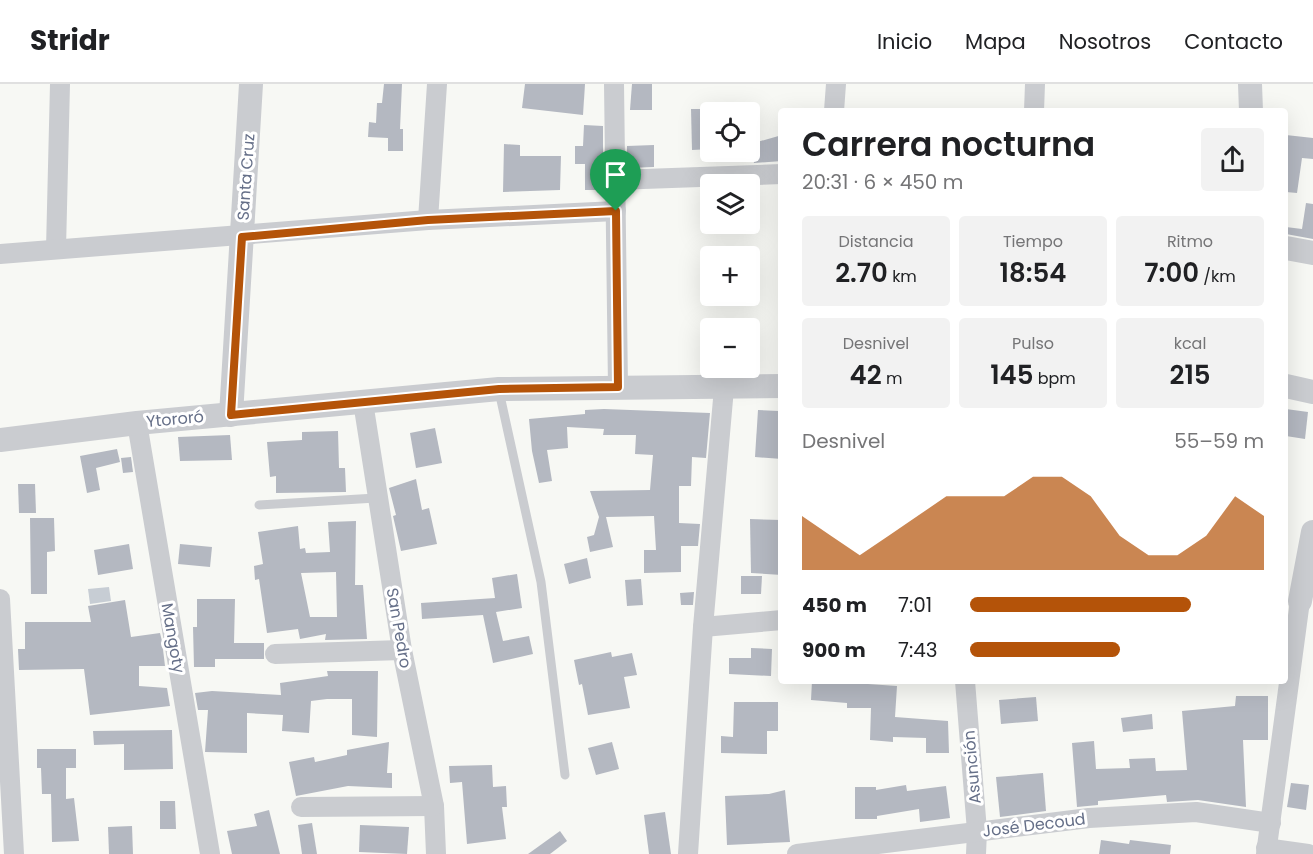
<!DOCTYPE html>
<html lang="es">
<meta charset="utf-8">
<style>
body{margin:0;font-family:Poppins,sans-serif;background:#f2f2f2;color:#202124;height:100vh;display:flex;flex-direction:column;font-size:22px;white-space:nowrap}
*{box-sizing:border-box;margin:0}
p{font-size:20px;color:#757577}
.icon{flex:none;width:33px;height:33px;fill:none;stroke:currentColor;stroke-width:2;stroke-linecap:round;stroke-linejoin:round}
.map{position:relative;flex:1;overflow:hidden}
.sheet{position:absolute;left:778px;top:24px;width:510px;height:576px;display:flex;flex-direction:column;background:#fff;border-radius:6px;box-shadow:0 6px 24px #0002}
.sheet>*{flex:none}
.buttons{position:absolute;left:700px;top:18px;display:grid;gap:12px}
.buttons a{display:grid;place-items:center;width:60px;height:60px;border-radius:6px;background:#fff;box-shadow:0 6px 24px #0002;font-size:30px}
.pin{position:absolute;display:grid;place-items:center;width:51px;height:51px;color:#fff;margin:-62px -26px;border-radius:50% 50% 50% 0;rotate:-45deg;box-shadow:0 0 6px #0007}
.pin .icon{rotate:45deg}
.round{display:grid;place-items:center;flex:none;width:63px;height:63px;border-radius:6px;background:#f2f2f2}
.headline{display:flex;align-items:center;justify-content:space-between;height:102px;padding:0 24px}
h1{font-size:33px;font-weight:600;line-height:45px}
.metrics{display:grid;grid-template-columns:repeat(3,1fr);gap:9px;height:102px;padding:6px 24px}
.metrics div{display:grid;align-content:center;border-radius:6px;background:#f2f2f2;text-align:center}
.metrics b{font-size:26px;font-weight:600}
.metrics small{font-size:16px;font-weight:400}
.metrics p{font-size:16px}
.chart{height:168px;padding:12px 24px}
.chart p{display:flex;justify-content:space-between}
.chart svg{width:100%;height:108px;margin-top:6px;fill:#b45309;opacity:.7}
ul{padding:0 24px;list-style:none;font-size:20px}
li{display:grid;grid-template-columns:96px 72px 1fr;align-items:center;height:45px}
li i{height:15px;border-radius:8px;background:#b45309}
header{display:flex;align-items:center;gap:36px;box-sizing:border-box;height:84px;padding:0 30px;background:#fff;border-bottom:2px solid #e0e0e0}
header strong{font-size:28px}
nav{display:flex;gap:33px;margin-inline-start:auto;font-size:21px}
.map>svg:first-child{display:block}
.water{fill:#c7cdd4}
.building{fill:#b4b8c1;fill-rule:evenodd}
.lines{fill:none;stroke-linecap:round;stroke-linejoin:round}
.service{stroke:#caccd0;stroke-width:9}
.minor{stroke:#caccd0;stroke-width:20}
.tertiary{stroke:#caccd0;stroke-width:24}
.route-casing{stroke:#fff;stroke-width:12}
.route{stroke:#b45309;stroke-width:8}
.labels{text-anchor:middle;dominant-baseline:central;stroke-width:6;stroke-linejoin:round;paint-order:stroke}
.street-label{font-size:16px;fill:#656f88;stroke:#fff}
</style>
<header>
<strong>Stridr</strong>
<nav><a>Inicio</a><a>Mapa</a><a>Nosotros</a><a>Contacto</a></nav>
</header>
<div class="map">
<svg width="1313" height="770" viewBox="0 0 1313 770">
<rect width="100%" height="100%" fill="#f7f8f4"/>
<polygon class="water" points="109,503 111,517 90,520 88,505"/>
<g class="building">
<polygon points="384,0 402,0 400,45 403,45 403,67 388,67 388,54 368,53 369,38 376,39 377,19 382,19"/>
<polygon points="525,0 585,0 583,31 522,24"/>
<polygon points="632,0 652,0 652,26 630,26"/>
<polygon points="691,25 711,25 711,65 692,66"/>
<polygon points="584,41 603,42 603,106 585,106 585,80 575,80 575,62 583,62"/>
<polygon points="782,51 782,77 754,79 750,60"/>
<polygon points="1286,51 1313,54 1313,75 1302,74 1297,109 1286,108"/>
<polygon points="504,60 520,61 520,72 561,72 560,106 503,108"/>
<polygon points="654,61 654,83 627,84 627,62"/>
<polygon points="1306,119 1313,120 1313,155 1286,150 1286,143 1302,145"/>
<polygon points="604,325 710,329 706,374 692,373 691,402 679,402 679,439 700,440 698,462 681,462 681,488 644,489 644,466 656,466 654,432 606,433 613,463 590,468 587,453 594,451 599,433 590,407 650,406 653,371 635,370 636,351 603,351 604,345 567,343 568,364 547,366 552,397 539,399 532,367 529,335 585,330 585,326"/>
<polygon points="1286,325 1308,328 1305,355 1286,352"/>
<polygon points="758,326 779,327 782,375 755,373"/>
<polygon points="435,344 442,379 416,384 410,349"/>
<polygon points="338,347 339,384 345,384 346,408 276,409 276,392 270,393 267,358 302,356 302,348"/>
<polygon points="230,351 232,376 180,377 178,353"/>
<polygon points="117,365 120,378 96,384 100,406 87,409 80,372"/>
<polygon points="131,373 133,388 123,389 121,374"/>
<polygon points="416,395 422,426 429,424 437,460 401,467 393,432 396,431 389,404"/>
<polygon points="18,400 35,400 36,429 19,429"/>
<polygon points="30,434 54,434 55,467 47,468 47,510 31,510"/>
<polygon points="750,435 782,436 782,491 751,489"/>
<path d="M356 437 355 501H363L367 555 325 556 326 550 300 555 298 545 267 549 259 495 255 496 254 482 263 480 258 448 298 442 300 465 305 464 306 469 330 468 328 438ZM336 488 337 533H310L301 489Z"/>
<polygon points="129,460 133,485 98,491 94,466"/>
<polygon points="180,460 212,463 210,483 178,480"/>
<polygon points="587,474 591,494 569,500 564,480"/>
<polygon points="517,490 522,524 496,528 503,557 529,552 533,570 493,579 483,531 422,535 421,519 495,514 492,494"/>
<polygon points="741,492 762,492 761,510 741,510"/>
<polygon points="641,495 643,521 627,522 625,496"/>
<polygon points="694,508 693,521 681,521 680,509"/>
<polygon points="197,515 235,515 234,559 264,559 264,575 215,575 215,583 194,583 193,543 197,543"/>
<polygon points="125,516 131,553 160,549 162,557 165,582 139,582 139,602 167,604 170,622 90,631 84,585 19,586 18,565 25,565 25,538 91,538 88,522"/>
<polygon points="751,564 772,565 771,592 729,590 729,574 751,574"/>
<polygon points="611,568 612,573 632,569 637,591 624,593 630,624 588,631 582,600 579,601 574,576"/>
<polygon points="327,587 378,587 377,653 352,651 352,615 327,615 311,617 309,649 282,647 283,631 247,629 247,669 205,668 208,626 198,626 195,609 212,607 281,611 280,599 328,592"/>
<polygon points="812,597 869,597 868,600 897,602 895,633 948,637 949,669 926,669 926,654 893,653 893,658 870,656 871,624 847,624 847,619 811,616"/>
<polygon points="1236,612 1268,612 1268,656 1243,656 1246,723 1198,716 1167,718 1166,711 1098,717 1098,721 1077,723 1072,659 1094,657 1096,685 1130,684 1129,675 1155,674 1156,687 1187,686 1182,627 1235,622"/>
<polygon points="1036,613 1038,637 1001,640 999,616"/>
<polygon points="734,618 778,618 778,647 767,647 767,670 721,669 721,652 733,653"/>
<polygon points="1152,630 1153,645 1123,648 1121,634"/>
<polygon points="172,646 173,685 124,686 124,660 94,661 93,647"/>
<polygon points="389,658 387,689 392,689 392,704 348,702 296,712 289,678 314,673 315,678 347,671 347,666"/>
<polygon points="612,658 619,685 596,691 588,664"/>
<polygon points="37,665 76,665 76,684 66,684 66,715 74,714 79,757 52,758 51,710 42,710 41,684 37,684"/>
<polygon points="492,681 493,703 506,702 507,723 502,723 506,755 467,760 462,698 450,699 449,682"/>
<polygon points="1043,689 1046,727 1000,733 996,693"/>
<polygon points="1291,699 1309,701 1306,726 1287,723"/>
<polygon points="906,701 907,707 946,702 950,734 920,738 919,725 877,732 877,735 855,735 855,703 876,703 876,706"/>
<polygon points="785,706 790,758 727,761 725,712 769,710"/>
<polygon points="160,717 175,717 176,745 160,745"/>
<polygon points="269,726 280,770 232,770 227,747 257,742 254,730"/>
<polygon points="665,728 671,770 649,770 644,731"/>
<polygon points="312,739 317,770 302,770 298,741"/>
<polygon points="360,741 409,743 407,770 359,768"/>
<polygon points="132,742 133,770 109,770 108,743"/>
<polygon points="560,747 567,757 550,770 528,770"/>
<polygon points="1101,756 1129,760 1130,756 1171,761 1170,770 1099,770"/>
</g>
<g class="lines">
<g class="service">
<polyline points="499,307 541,498 565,691"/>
<polyline points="259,421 376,414"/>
</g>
<g class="minor">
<polyline points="614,0 618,303"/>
<polyline points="834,27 836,0"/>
<polyline points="1034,27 1035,0"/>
<polyline points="615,96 782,90"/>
<polyline points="428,136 437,0"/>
<polyline points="56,165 60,0"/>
<polyline points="0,170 428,136 616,127"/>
<polyline points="363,318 402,566 434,722 436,770"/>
<polyline points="137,339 210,770"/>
<polyline points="0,515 14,770"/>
<polyline points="703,543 782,536"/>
<polyline points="275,570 402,566"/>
<polyline points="965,597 977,747 976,770"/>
<polyline points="301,723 434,722"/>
<polyline points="1266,764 1308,770"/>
<polyline points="688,770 703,543 724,304"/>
<polyline points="797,770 1089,734 1196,728 1271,739"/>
<polyline points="1266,770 1300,517"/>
</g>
<g class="tertiary">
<polyline points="1250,0 1251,27"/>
<polyline points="1286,164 1313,169"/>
<polyline points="1286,302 1313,308"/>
<polyline points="231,331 251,0"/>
<polyline points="0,356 137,339 499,305 782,302"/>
<polyline points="1300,517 1313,448"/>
</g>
</g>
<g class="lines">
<defs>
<polygon id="route" points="616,127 618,303 499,305 231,331 242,153 428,136"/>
</defs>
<use href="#route" class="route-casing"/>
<use href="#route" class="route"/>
</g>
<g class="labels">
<g class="street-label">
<text transform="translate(246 93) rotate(-86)">Santa Cruz</text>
<text transform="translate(175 335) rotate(-5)">Ytororó</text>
<text transform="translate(399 544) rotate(80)">San Pedro</text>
<text transform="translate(173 554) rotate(80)">Mangoty</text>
<text transform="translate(972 683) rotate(-95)">Asunción</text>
<text transform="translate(1034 741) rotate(-7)">José Decoud</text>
</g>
</g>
</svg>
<div class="buttons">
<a><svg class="icon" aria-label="locate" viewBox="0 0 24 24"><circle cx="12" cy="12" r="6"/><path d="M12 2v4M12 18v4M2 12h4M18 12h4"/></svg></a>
<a><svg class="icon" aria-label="layers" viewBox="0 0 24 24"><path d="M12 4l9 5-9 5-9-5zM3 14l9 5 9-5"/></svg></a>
<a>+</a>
<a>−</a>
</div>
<div class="pin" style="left:616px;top:127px;background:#1e9e55"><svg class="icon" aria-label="arrive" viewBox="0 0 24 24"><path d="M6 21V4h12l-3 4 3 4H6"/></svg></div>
<section class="sheet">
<div class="headline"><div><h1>Carrera nocturna</h1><p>20:31 · 6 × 450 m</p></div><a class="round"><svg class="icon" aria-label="share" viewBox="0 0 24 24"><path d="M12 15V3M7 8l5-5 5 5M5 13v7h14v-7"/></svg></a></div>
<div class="metrics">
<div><p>Distancia</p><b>2.70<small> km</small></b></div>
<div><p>Tiempo</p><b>18:54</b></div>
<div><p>Ritmo</p><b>7:00<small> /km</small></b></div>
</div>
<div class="metrics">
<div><p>Desnivel</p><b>42<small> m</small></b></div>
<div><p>Pulso</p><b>145<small> bpm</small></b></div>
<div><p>kcal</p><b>215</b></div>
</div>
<div class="chart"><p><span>Desnivel</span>55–59 m</p>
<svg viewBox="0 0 160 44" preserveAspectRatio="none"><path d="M0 44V22L10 30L20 38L30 30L40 22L50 14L60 14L70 14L80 6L90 6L100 14L110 30L120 38L130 38L140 30L150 14L160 22V44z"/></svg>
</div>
<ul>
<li><b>450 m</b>7:01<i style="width:75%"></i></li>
<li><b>900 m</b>7:43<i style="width:51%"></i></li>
</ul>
</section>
</div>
